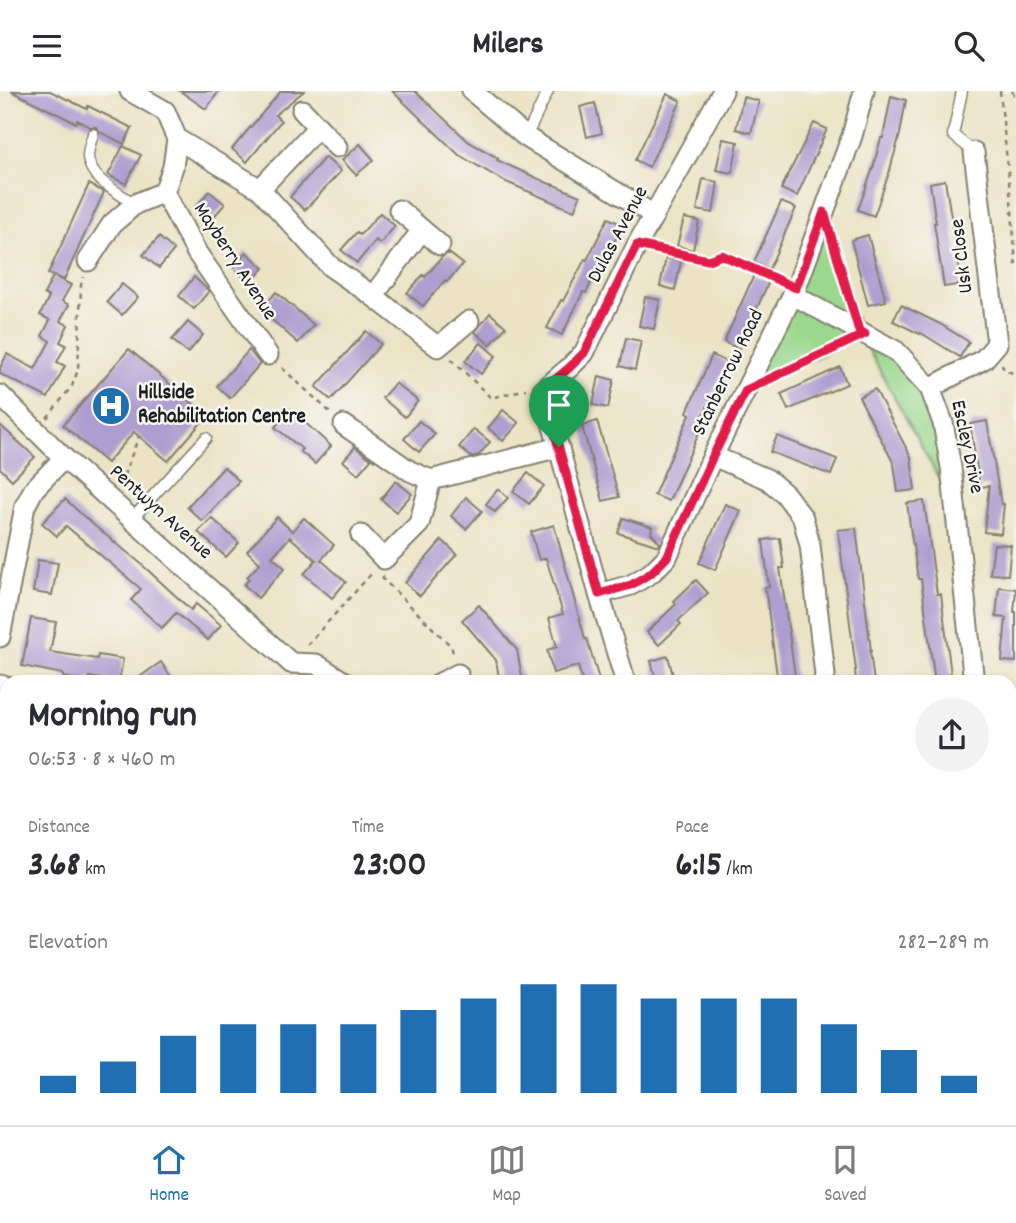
<!DOCTYPE html>
<meta charset="utf-8">
<style>
body{margin:0;font-family:Dekko,sans-serif;background:#f2f2f3;color:#2b2b33;height:100vh;display:flex;flex-direction:column;font-size:26px;white-space:nowrap}
*{box-sizing:border-box;margin:0}
p{font-size:23px;color:#7c7c81}
.icon{flex:none;width:38px;height:38px;fill:none;stroke:currentColor;stroke-width:2;stroke-linecap:round;stroke-linejoin:round}
.map{position:relative;flex:1;overflow:hidden}
.details{position:absolute;left:0px;top:584px;width:1017px;height:450px;display:flex;flex-direction:column;background:#fff;border-radius:21px 21px 0 0;box-shadow:0 4px 10px #0003}
.details>*{flex:none}
.pin{position:absolute;display:grid;place-items:center;width:60px;height:60px;color:#fff;margin:-72px -30px;border-radius:50% 50% 50% 0;rotate:-45deg;box-shadow:0 0 7px #0007}
.pin .icon{rotate:45deg}
.round{display:grid;place-items:center;flex:none;width:74px;height:74px;border-radius:37px;background:#f2f2f3}
.headline{display:flex;align-items:center;justify-content:space-between;height:119px;padding:0 28px}
h1{font-size:38px;font-weight:700;line-height:52px}
.metrics{display:grid;grid-template-columns:repeat(3,1fr);gap:10px;height:119px;padding:7px 28px}
.metrics div{display:grid;align-content:center}
.metrics b{font-size:35px;font-weight:700}
.metrics small{font-size:19px;font-weight:400}
.metrics p{font-size:19px}
.chart{height:196px;padding:14px 28px}
.chart p{display:flex;justify-content:space-between}
.chart svg{width:100%;height:126px;margin-top:7px;stroke:#1f6fb2;stroke-width:6}
header{display:flex;justify-content:space-between;align-items:center;height:91px;padding:0 28px;background:#fff;font-size:32px;font-weight:700}
.dock{display:flex;justify-content:space-around;align-items:center;height:98px;border-top:2px solid #e1e1e2;background:#fff;font-size:19px;color:#7c7c81}
.dock a{display:grid;justify-items:center;gap:4px}
.dock .current{color:#1f6fb2}
.map>svg:first-child{display:block}
.green{fill:#9ad88d;stroke:#5b7a54;stroke-width:2}
.building{fill:#ad9dd0}
.lines{fill:none;stroke-linecap:round;stroke-linejoin:round}
.lane-casing{stroke:#848070;stroke-width:13}
.street-casing{stroke:#848070;stroke-width:23}
.secondary-casing{stroke:#848070;stroke-width:30}
.highway-casing{stroke:#848070;stroke-width:37}
.path{stroke:#848070;stroke-width:2.5;stroke-dasharray:5 5;stroke-linecap:butt}
.lane{stroke:#fff;stroke-width:10}
.street{stroke:#fff;stroke-width:19}
.secondary{stroke:#fff;stroke-width:26}
.highway{stroke:#fff;stroke-width:33}
.route-casing{stroke:#fff;stroke-width:14}
.route{stroke:#e11d48;stroke-width:9}
.labels{text-anchor:middle;dominant-baseline:central;stroke-width:5;stroke-linejoin:round;paint-order:stroke}
.street-label{font-size:21px;fill:#1c1c1c;stroke:#f6f6f2}
.poi-label{font-size:21px;font-weight:bold;fill:#1c1c1c;stroke:#f6f6f2;text-anchor:start}
</style>
<header><svg class="icon" aria-label="menu" viewBox="0 0 24 24"><path d="M4 6h16M4 12h16M4 18h16"/></svg>Milers<svg class="icon" aria-label="search" viewBox="0 0 24 24"><circle cx="10" cy="10" r="6"/><path d="M15 15l6 6"/></svg></header>
<div class="map">
<svg width="1016" height="1034" viewBox="0 0 1016 1034">
<rect width="100%" height="100%" fill="#f6f6f2"/>
<filter id="ink" filterUnits="userSpaceOnUse"><feTurbulence type="fractalNoise" baseFrequency=".0143" numOctaves="2"/><feDisplacementMap in="SourceGraphic" scale="14" xChannelSelector="R" yChannelSelector="G"/><feConvolveMatrix kernelMatrix="1 2 1 2 8 2 1 2 1" color-interpolation-filters="sRGB"/></filter>
<filter id="wash" filterUnits="userSpaceOnUse"><feTurbulence type="fractalNoise" baseFrequency=".00686" numOctaves="4" result="noise"/><feDisplacementMap in="SourceGraphic" scale="28" xChannelSelector="R" yChannelSelector="G"/><feGaussianBlur stdDeviation="1.57" result="paint"/><feColorMatrix in="noise" values="0 0 0 0 0 0 0 0 0 0 0 0 0 0 0 0 0 1.4 0 .05"/><feComposite in="paint" operator="in"/></filter>
<g filter="url(#wash)">
<rect width="100%" height="100%" fill="#ebe3c4"/>
<polygon class="green" points="824,121 859,240 930,297 956,419 861,245 746,299"/>
<g id="blocks">
<g class="building">
<polygon points="11,0 50,0 87,18 88,15 132,37 124,53 100,41 96,36 90,36 77,29 76,32"/>
<polygon points="180,0 219,0 206,18"/>
<polygon points="281,0 304,0 275,24 281,30 247,71 232,58"/>
<polygon points="392,0 415,0 469,51 498,67 497,69 552,94 552,93 580,105 574,120 504,90 459,64"/>
<polygon points="667,3 681,10 649,76 635,69"/>
<polygon points="891,5 906,9 900,43 889,82 874,125 858,119 873,77 881,47 883,47"/>
<polygon points="743,6 759,10 751,42 736,38"/>
<polygon points="595,12 602,42 587,46 580,16"/>
<polygon points="814,32 827,38 797,105 781,98"/>
<polygon points="723,48 738,51 732,82 716,79"/>
<polygon points="360,53 374,69 356,84 342,69"/>
<polygon points="123,55 141,64 126,93 108,84"/>
<polygon points="325,66 341,80 305,119 290,106"/>
<polygon points="703,88 718,91 713,122 697,119"/>
<polygon points="945,89 962,193 944,196 934,132 936,132 930,92"/>
<polygon points="89,93 104,101 64,189 54,185 71,194 62,210 69,214 60,230 68,234 60,251 66,254 57,271 65,275 48,307 0,283 0,277 7,263 35,278 50,250 42,245 50,229 40,224 49,206 44,203 53,185 48,183"/>
<polygon points="209,100 225,113 209,131 194,118"/>
<polygon points="781,111 796,117 769,178 754,171"/>
<polygon points="380,122 395,135 380,153 376,149 357,172 341,159 357,141 360,144"/>
<polygon points="608,127 623,134 609,161 607,160 586,202 583,201 562,244 547,237 561,209 563,210 585,168 587,169"/>
<polygon points="684,127 699,130 693,159 677,155"/>
<polygon points="868,144 886,210 868,214 851,149"/>
<polygon points="159,146 174,159 159,177 143,164"/>
<polygon points="246,161 264,177 250,192 233,176"/>
<polygon points="449,162 463,173 447,191 445,189 423,215 407,202 423,184 425,186 442,166"/>
<polygon points="666,167 681,170 675,199 660,195"/>
<polygon points="754,184 769,190 739,258 724,251"/>
<polygon points="194,186 209,200 194,218 179,205"/>
<polygon points="122,193 138,206 122,224 107,211"/>
<polygon points="276,201 314,234 298,252 261,219"/>
<polygon points="645,206 660,209 654,238 639,235"/>
<polygon points="901,214 940,233 969,251 960,266 921,242 920,243 893,230"/>
<polygon points="490,222 506,236 490,254 475,241"/>
<polygon points="188,231 203,244 188,262 172,249"/>
<polygon points="366,240 381,253 331,309 316,296"/>
<polygon points="626,247 641,250 635,279 620,275"/>
<polygon points="481,252 496,265 481,283 465,270"/>
<polygon points="129,258 207,325 168,370 134,341 107,372 63,334"/>
<polygon points="249,259 260,273 230,307 217,295"/>
<polygon points="712,264 727,271 696,341 699,342 669,410 654,404 690,323 687,321"/>
<polygon points="840,276 847,293 788,319 781,303"/>
<polygon points="599,285 614,289 608,317 593,314"/>
<polygon points="395,292 418,310 405,326 382,307"/>
<polygon points="875,298 911,366 915,399 898,401 894,373 859,306"/>
<polygon points="290,318 331,355 315,373 300,360 302,358 275,336"/>
<polygon points="503,319 519,332 503,350 488,337"/>
<polygon points="419,330 435,343 419,361 404,348"/>
<polygon points="597,330 619,406 603,410 582,335"/>
<polygon points="987,330 1001,413 1004,413 1001,443 984,441 989,395 980,396 970,333"/>
<polygon points="0,334 35,366 12,389 0,377"/>
<polygon points="474,338 490,351 479,364 471,366 459,356"/>
<polygon points="777,345 837,368 831,384 770,361"/>
<polygon points="355,356 371,368 358,383 343,370"/>
<polygon points="224,376 239,390 202,430 187,416"/>
<polygon points="528,382 544,395 529,413 513,400"/>
<polygon points="396,390 412,403 396,421 381,408"/>
<polygon points="498,398 508,407 495,421 486,413"/>
<polygon points="466,406 482,420 466,438 451,425"/>
<polygon points="65,408 90,431 139,471 191,519 196,513 221,534 208,549 176,522 162,537 131,509 141,498 66,435 57,445 42,432"/>
<polygon points="924,410 937,503 941,503 952,592 935,592 921,488 918,488 911,442 907,412"/>
<polygon points="725,413 741,420 715,479 699,472"/>
<polygon points="277,426 292,440 304,427 334,454 321,469 346,491 332,507 304,483 316,469 290,446 272,466 285,477 258,507 244,494 249,488 247,486 260,472 247,460"/>
<polygon points="212,427 239,452 226,466 198,441"/>
<polygon points="623,427 652,436 651,442 660,452 659,455 618,442"/>
<polygon points="554,434 585,548 587,548 600,592 583,592 578,575 553,582 547,559 557,556 549,527 563,523 546,467 539,469 531,441"/>
<polygon points="856,437 871,560 870,560 874,592 856,592 855,579 856,579 838,439"/>
<polygon points="780,447 784,477 780,477 796,592 778,592 765,496 769,496 763,449"/>
<polygon points="442,449 457,463 420,505 405,492"/>
<polygon points="994,453 1011,454 1008,484 990,483"/>
<polygon points="38,469 58,472 52,504 33,501"/>
<polygon points="696,489 708,502 678,530 681,533 659,554 647,541 676,513 674,510"/>
<polygon points="999,496 1016,498 1014,521 1016,521 1016,571 1002,570 1006,527 996,526"/>
<polygon points="479,514 517,559 523,592 500,592 496,569 462,529"/>
<polygon points="31,527 56,531 50,561 97,568 98,564 123,568 119,591 89,586 88,590 63,586 63,583 22,575"/>
<polygon points="668,565 675,592 657,592 651,570"/>
<polygon points="161,571 175,592 131,592"/>
</g>
</g>
</g>
<g filter="url(#ink)">
<use href="#blocks" fill-opacity="0" stroke="#848070" stroke-width="2"/>
<g class="lines">
<defs>
<g id="lane">
<polyline points="962,0 953,44 974,61"/>
<path d="M93 43C91 50 88 58 88 66 90 89 118 101 135 113"/>
<polyline points="526,46 548,0"/>
<polyline points="132,428 206,347"/>
</g>
<g id="street">
<polyline points="130,0 165,20 177,48 173,76 164,101 197,162 268,264"/>
<polyline points="472,0 526,46 654,124"/>
<polyline points="302,19 337,56"/>
<polyline points="177,48 260,98 331,176 373,205 438,256 469,230"/>
<polyline points="260,98 318,36"/>
<polyline points="399,119 440,154"/>
<polyline points="88,170 112,133 135,113 164,101"/>
<polyline points="793,204 896,260 930,297 943,332 951,376 974,592"/>
<polyline points="373,205 422,139"/>
<polyline points="930,297 984,268 997,253 974,61"/>
<polyline points="0,304 64,367 291,572"/>
<polyline points="344,334 410,380 431,389 559,356"/>
<polyline points="713,365 767,388 785,403 803,427 810,454 825,584 823,592"/>
<polyline points="361,444 384,468 419,433 431,389"/>
<polyline points="599,503 631,494 651,482 667,466 713,365 796,197 852,45 864,0"/>
<polyline points="0,546 25,415 34,398 64,367"/>
<polyline points="291,572 316,573 346,592"/>
<polyline points="440,592 458,583"/>
<polyline points="626,592 599,503 543,299 569,277 584,262 637,154 723,0"/>
<polyline points="0,594 7,596"/>
<polyline points="0,779 7,780"/>
<polyline points="911,1027 921,1034"/>
</g>
<g id="secondary">
<polyline points="0,971 7,972"/>
<polyline points="721,1027 726,1034"/>
</g>
<g id="highway">
<polyline points="1010,812 1016,804"/>
<polyline points="835,1034 840,1027"/>
</g>
</defs>
<use href="#lane" class="lane-casing"/>
<use href="#street" class="street-casing"/>
<use href="#secondary" class="secondary-casing"/>
<use href="#highway" class="highway-casing"/>
<g class="path">
<polyline points="1000,0 1012,120 1016,175"/>
<polyline points="1012,0 1016,9"/>
<polyline points="832,149 851,213"/>
<polyline points="655,157 708,169 722,164 780,190"/>
<polyline points="451,268 491,307 526,298"/>
<polyline points="1002,273 1004,279 1016,283"/>
<polyline points="282,277 331,322"/>
<polyline points="773,286 846,252"/>
<polyline points="47,327 72,295 78,279 81,194 83,186"/>
<polyline points="120,394 139,345"/>
<polyline points="383,485 383,488 451,555 454,565"/>
<polyline points="307,554 373,481"/>
</g>
<use href="#lane" class="lane"/>
<use href="#street" class="street"/>
<use href="#secondary" class="secondary"/>
<use href="#highway" class="highway"/>
</g>
</g>
<g class="lines" filter="url(#ink)">
<defs>
<polygon id="route" points="824,121 859,240 865,243 746,299 713,365 667,466 651,482 631,494 599,503 543,299 569,277 584,262 637,154 708,169 722,164 796,197"/>
</defs>
<use href="#route" class="route-casing"/>
<use href="#route" class="route"/>
</g>
<defs>
<symbol id="hospital-disc" viewBox="-11 -11 22 22"><circle r="9.5" fill="#1f6fb2" stroke="#f6f6f2"/><path d="M-5-5h3v3.5h4V-5h3V5h-3V1.5h-4V5h-3Z" fill="#fff"/></symbol>
</defs>
<g fill-rule="evenodd">
<use href="#hospital-disc" x="89" y="293" width="44" height="44"/>
</g>
<g class="labels">
<g class="street-label">
<text transform="translate(619 144) rotate(-62)">Dulas Avenue</text>
<text transform="translate(963 165) rotate(-97)">Usk Close</text>
<text transform="translate(234 171) rotate(57)">Mayberry Avenue</text>
<text transform="translate(729 282) rotate(-64)">Stanberrow Road</text>
<text transform="translate(966 356) rotate(78)">Escley Drive</text>
<text transform="translate(160 422) rotate(42)">Pentwyn Avenue</text>
</g>
<g class="poi-label">
<text x="138" y="303">Hillside<tspan x="138" dy="24">Rehabilitation Centre</tspan></text>
</g>
</g>
</svg>
<div class="pin" style="left:559px;top:356px;background:#1e9e55"><svg class="icon" aria-label="arrive" viewBox="0 0 24 24"><path d="M6 21V4h12l-3 4 3 4H6"/></svg></div>
<section class="details">
<div class="headline"><div><h1>Morning run</h1><p>06:53 · 8 × 460 m</p></div><a class="round"><svg class="icon" aria-label="share" viewBox="0 0 24 24"><path d="M12 15V3M7 8l5-5 5 5M5 13v7h14v-7"/></svg></a></div>
<div class="metrics">
<div><p>Distance</p><b>3.68<small> km</small></b></div>
<div><p>Time</p><b>23:00</b></div>
<div><p>Pace</p><b>6:15<small> /km</small></b></div>
</div>
<div class="chart"><p><span>Elevation</span>282–289 m</p>
<svg viewBox="0 0 160 44" preserveAspectRatio="none"><path d="M5 44V38M15 44V33M25 44V24M35 44V20M45 44V20M55 44V20M65 44V15M75 44V11M85 44V6M95 44V6M105 44V11M115 44V11M125 44V11M135 44V20M145 44V29M155 44V38"/></svg>
</div>
</section>
</div>
<nav class="dock">
<a class="current"><svg class="icon" aria-label="home" viewBox="0 0 24 24"><path d="M3 11l9-7 9 7M6 9v11h12V9"/></svg>Home</a>
<a><svg class="icon" aria-label="map" viewBox="0 0 24 24"><path d="M3 6l6-2 6 2 6-2v14l-6 2-6-2-6 2zM9 4v14M15 6v14"/></svg>Map</a>
<a><svg class="icon" aria-label="saved" viewBox="0 0 24 24"><path d="M7 4h10v16l-5-4-5 4z"/></svg>Saved</a>
</nav>
